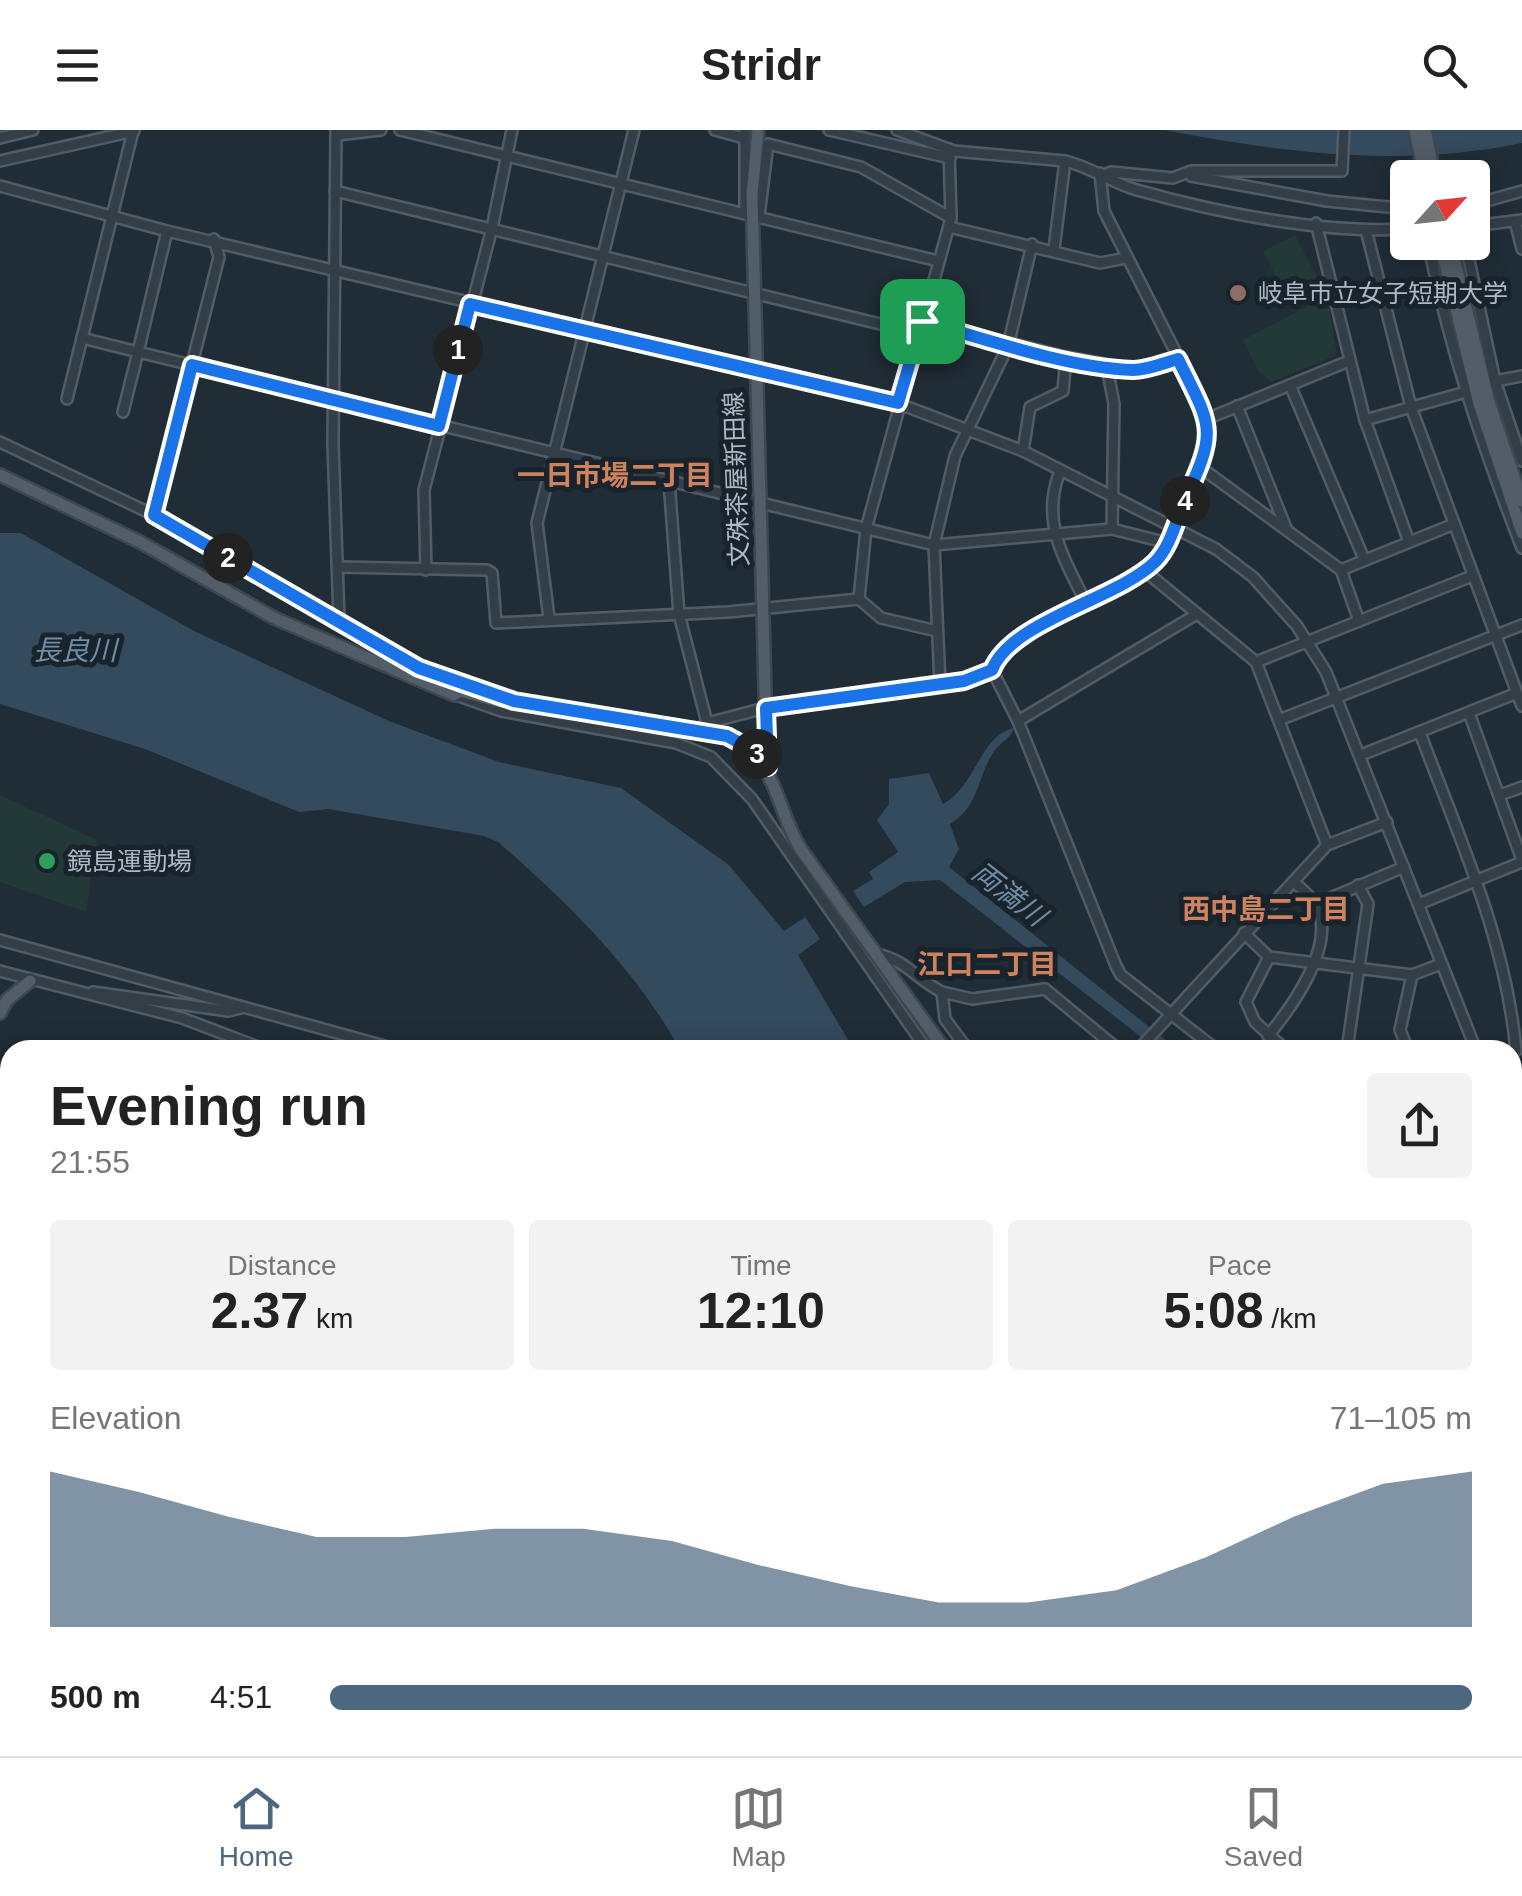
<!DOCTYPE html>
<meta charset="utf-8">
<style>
body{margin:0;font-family:Arial,"Noto Sans JP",sans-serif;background:#f2f2f2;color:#222;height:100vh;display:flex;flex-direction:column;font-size:38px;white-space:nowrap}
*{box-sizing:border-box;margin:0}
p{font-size:32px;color:#767676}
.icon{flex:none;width:55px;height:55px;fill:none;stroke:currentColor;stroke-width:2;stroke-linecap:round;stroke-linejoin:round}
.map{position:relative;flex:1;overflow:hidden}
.sheet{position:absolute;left:0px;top:910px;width:1522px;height:718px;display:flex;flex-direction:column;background:#fff;border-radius:30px 30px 0 0;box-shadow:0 5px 25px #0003}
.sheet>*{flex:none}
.needle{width:65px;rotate:63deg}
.controls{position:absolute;left:1390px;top:30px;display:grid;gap:20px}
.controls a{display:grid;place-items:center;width:100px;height:100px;border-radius:10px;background:#fff;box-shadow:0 5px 25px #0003;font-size:50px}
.pin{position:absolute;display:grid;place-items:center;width:85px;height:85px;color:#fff;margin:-42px;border-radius:20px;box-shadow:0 5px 15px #0006}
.km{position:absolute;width:50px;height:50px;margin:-25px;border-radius:50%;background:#222;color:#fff;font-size:28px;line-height:50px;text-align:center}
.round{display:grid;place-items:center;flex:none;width:105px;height:105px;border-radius:10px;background:#f2f2f2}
.headline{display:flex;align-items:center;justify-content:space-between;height:170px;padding:0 50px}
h1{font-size:55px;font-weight:600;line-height:75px}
.stats{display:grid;grid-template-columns:repeat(3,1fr);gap:15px;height:170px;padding:10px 50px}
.stats div{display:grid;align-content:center;border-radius:10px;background:#f2f2f2;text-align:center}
.stats b{font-size:50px;font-weight:600}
.stats small{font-size:28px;font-weight:400}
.stats p{font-size:28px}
.chart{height:280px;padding:20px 50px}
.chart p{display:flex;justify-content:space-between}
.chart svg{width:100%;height:180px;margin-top:10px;fill:#4d6780;opacity:.7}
ul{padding:0 50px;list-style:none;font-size:32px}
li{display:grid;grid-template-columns:160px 120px 1fr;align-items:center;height:75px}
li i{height:25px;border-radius:12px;background:#4d6780}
header{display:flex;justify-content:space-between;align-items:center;height:130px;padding:0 50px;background:#fff;font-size:45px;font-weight:600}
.tab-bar{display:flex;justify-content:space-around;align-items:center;height:140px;border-top:2px solid #e0e0e0;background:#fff;font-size:28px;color:#767676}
.tab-bar a{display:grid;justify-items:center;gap:5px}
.tab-bar .active{color:#4d6780}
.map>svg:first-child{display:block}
.green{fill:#233938}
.water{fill:#344a5d}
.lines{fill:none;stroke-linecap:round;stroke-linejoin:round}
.river{stroke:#344a5d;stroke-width:14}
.minor-casing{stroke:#515c65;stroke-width:14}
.major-casing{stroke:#3d4750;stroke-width:16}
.minor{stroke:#343e47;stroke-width:9}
.major{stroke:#525d67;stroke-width:11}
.route-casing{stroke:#fff;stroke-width:20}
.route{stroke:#1a73e8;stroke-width:12}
.education-dot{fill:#8d6e63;stroke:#19232b;stroke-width:4}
.leisure-dot{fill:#2e9e5b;stroke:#19232b;stroke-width:4}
.labels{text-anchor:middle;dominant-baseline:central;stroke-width:10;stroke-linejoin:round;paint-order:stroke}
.poi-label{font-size:25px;fill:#aeb9c4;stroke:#19232b;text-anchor:start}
.street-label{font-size:25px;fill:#aeb9c4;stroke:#19232b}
.neighbourhood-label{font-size:28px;font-weight:bold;fill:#cf825d;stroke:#19232b}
.water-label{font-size:28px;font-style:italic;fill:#6f8da7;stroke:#19232b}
</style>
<header><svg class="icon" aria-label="menu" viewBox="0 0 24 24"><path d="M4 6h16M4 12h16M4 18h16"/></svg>Stridr<svg class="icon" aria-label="search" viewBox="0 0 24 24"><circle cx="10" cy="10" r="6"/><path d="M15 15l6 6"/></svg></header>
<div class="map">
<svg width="1522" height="1626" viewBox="0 0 1522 1626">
<rect width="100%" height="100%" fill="#202c36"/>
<g class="green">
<polygon points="1295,105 1319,151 1287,168 1263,121"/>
<polygon points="1321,169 1324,179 1329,178 1337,225 1271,252 1259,242 1243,210"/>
<polygon points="0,665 97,710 86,782 0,752"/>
</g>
<g class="water">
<path d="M1164 0H1522V13C1401 38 1283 23 1164 0Z"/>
<path d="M0 403H21L194 501 389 591 499 632 621 658 729 735 784 801 805 787 820 809 798 825 854 920H680C636 839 567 772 498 712L484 706 328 679 299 682 145 619 0 574Z"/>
<path d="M1014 598C1011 608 1002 611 995 620 976 647 981 675 950 694L959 719 949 737 1178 920 1155 918 940 750 905 752 864 777 853 761 873 749 869 742 898 722 877 690 889 674V649L929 643 943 674C977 655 979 606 1014 598Z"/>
</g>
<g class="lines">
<g class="river">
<polyline points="0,1194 10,1200"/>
<polyline points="313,1618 335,1626"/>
</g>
<defs>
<g id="minor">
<polyline points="336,0 333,314 339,489"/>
<polyline points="400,0 938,131"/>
<polyline points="715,0 744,8"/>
<polyline points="745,0 745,82"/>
<polyline points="829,0 950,28"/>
<polyline points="897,0 954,21 1065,31 1054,119"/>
<polyline points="337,5 381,0"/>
<polyline points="0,8 33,0"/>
<polyline points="0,31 134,1"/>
<path d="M1065 31C1091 37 1112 53 1137 60 1218 83 1324 104 1408 99"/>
<polyline points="1100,43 1104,81 1209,288 1200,337 1164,422 1145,441"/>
<polyline points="1105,45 1111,42 1173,48 1191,41 1342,41 1344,0"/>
<polyline points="1191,46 1327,71 1408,79"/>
<polyline points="0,56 167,101 897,273 1023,321 1216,419 1253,447 1297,496 1326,542 1476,920"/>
<polyline points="335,61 917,203"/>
<polyline points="1472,75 1522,61"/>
<polyline points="759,86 768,14 861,37 951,88"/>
<polyline points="1515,91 1522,119"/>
<polyline points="1316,93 1365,290 1409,412"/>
<polyline points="1472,96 1522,90"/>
<polyline points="949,97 1100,133 1126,128"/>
<polyline points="1366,100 1411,277 1517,563"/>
<path d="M1428 112C1449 218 1483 318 1522 418"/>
<polyline points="1465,112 1495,251 1522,331"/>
<polyline points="922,191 1066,227"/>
<polyline points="82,208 138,222 167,101"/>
<polyline points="1107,237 1114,274 1112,399 1168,413"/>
<polyline points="1495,251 1522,246"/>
<polyline points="1290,255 1364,429"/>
<polyline points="67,269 133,1"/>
<polyline points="1237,276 1286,398"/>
<polyline points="123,282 138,222 934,415 1112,399"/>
<polyline points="1209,288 1349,231"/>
<polyline points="1365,290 1466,262"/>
<polyline points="0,312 154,385 419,537 510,569"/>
<polyline points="1023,321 1030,277 1063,261 1066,227 1138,240 1178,229"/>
<polyline points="1200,337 1341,440 1359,491"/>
<path d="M1060 341C1040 392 1064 428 1086 473"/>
<polyline points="669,351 679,484 707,593 702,596"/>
<polyline points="154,385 219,127 214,109"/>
<polyline points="339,437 487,440 492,443 496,493 728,482 859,469 881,488 937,501"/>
<polyline points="426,440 424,360 492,98 512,0"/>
<polyline points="1341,440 1454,394"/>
<polyline points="859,469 866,399 951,88 949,19"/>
<polyline points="549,488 537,393 634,0"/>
<polyline points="403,527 412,541 429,548"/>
<polyline points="1256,532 1472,446"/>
<polyline points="992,540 1018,591 1116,836 1121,845 1217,920"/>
<polyline points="940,555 934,415 955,326 1008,216 1032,114"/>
<polyline points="453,564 501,581 676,613 711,627 752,669 927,920"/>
<polyline points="1469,583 1522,730"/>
<polyline points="1279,590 1522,495"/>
<polyline points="1018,591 1197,484"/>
<path d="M707 593 765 578 963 551 992 540C1006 503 1108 461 1145 441L1256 532 1327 715"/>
<path d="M1420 603C1459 707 1506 809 1516 921"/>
<polyline points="1361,625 1517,563 1522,576"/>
<polyline points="1500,665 1522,657"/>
<polyline points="1316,774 1404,737"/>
<polyline points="1419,774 1522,732"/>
<polyline points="1244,803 1269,827 1412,845 1441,834"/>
<polyline points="0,810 399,920"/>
<path d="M877 824C908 831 915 849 942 862"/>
<polyline points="1269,827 1246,872 1255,892 1286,920"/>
<polyline points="0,841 182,888 266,920"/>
<polyline points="93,862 228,881 241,878"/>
<path d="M1268 906C1291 878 1338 814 1316 775 1311 766 1301 759 1294 752"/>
<polyline points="968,920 945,889 942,862 972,869 1045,859 1119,920"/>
<polyline points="1138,920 1327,715 1387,692"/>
<polyline points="1347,920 1368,774 1358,755"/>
<polyline points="1408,920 1400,900 1412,845"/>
<polyline points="1512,977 1522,973"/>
<polyline points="1512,1017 1522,1047"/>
<polyline points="1512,1094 1522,1096"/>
<polyline points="0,1096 10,1095"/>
<polyline points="1512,1155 1522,1157"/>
<polyline points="0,1171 10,1179"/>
<polyline points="1512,1204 1522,1241"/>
<polyline points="1512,1264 1522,1261"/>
<polyline points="0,1330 10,1325"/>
<polyline points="0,1365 10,1360"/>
<polyline points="1512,1394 1522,1393"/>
<polyline points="0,1443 10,1440"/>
<polyline points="1512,1449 1522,1448"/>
<polyline points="1512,1476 1522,1475"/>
<polyline points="0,1520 10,1540"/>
<polyline points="1512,1531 1522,1530"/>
<polyline points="46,1618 50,1626"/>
<polyline points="152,1618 155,1626"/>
<polyline points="443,1618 451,1626"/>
<polyline points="538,1618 543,1623"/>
<polyline points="643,1618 648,1626"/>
<polyline points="748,1618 750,1626"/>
<polyline points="761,1618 763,1626"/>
<polyline points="1199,1618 1203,1626"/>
<polyline points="1236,1618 1241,1626"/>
<polyline points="1322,1618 1324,1626"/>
<polyline points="1380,1618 1381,1626"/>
<polyline points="1496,1618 1497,1626"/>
<polyline points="320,1626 321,1618"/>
</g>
<g id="major">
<polyline points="758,0 752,65 767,637"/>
<polyline points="1415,0 1425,48"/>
<polyline points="1425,0 1435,48"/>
<polyline points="1440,112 1479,274 1522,403"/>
<polyline points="1450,112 1489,272 1522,371"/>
<path d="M0 345 140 412 274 488 454 565 460 561 500 572 727 606C779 629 774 677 802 721L945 920"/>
<polyline points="0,883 7,870 30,851"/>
<polyline points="0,947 8,1008 0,1015"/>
<polyline points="1512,1459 1522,1458"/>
<polyline points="1512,1467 1522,1466"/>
<polyline points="1223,1618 1227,1626"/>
<polyline points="952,1626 973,1618"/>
<polyline points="977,1626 999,1618"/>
</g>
</defs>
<use href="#minor" class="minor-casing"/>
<use href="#major" class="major-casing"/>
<use href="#minor" class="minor"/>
<use href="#major" class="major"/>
</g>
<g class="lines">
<defs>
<path id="route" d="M470 174 898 273 922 191C985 209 1068 238 1133 240 1148 240 1164 233 1178 229 1212 298 1218 298 1185 370 1176 390 1171 416 1155 432 1117 469 1011 491 992 540L964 551 766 578 768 637 756 622 727 606 514 571 419 538 154 385 192 235 439 296Z"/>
</defs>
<use href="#route" class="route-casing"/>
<use href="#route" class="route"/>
</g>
<circle class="education-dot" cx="1238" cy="163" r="10"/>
<circle class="leisure-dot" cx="47" cy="731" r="10"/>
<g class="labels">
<g class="poi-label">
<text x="1258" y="163">岐阜市立女子短期大学</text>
<text x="67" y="731">鏡島運動場</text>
</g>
<g class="street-label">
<text transform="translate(736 349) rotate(-92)">文殊茶屋新田線</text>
</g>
<g class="neighbourhood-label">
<text x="615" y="345">一日市場二丁目</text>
<text x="1266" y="779">西中島二丁目</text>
<text x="987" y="834">江口二丁目</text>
</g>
<g class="water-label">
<text x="75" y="520">長良川</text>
<text transform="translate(1009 764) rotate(38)">両満川</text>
</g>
</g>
</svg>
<div class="controls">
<a><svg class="needle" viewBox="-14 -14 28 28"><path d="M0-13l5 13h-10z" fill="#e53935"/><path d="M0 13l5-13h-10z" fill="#767676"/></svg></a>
</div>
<div class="pin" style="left:922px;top:191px;background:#1e9e55"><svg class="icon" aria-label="arrive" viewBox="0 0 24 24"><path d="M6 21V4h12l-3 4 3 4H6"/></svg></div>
<b class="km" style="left:458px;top:220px">1</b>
<b class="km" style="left:228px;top:428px">2</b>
<b class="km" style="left:757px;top:624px">3</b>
<b class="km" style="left:1185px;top:371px">4</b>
<section class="sheet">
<div class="headline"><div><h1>Evening run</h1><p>21:55</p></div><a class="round"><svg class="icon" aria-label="share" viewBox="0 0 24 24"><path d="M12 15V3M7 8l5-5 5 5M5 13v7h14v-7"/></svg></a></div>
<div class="stats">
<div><p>Distance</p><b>2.37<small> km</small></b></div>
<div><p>Time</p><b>12:10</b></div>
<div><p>Pace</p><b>5:08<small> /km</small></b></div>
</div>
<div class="chart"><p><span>Elevation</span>71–105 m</p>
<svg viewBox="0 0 160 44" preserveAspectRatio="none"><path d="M0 44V6L10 11L20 17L30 22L40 22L50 20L60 20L70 23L80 29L90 34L100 38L110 38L120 35L130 27L140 17L150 9L160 6V44z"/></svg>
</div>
<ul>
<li><b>500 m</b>4:51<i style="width:100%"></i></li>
</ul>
</section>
</div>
<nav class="tab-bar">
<a class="active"><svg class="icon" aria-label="home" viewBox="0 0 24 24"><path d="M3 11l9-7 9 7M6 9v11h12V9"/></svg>Home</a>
<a><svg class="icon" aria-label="map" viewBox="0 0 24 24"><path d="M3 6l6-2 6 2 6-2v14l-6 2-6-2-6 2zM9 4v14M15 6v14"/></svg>Map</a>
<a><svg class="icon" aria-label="saved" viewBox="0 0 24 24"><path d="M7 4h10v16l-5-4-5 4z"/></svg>Saved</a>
</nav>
